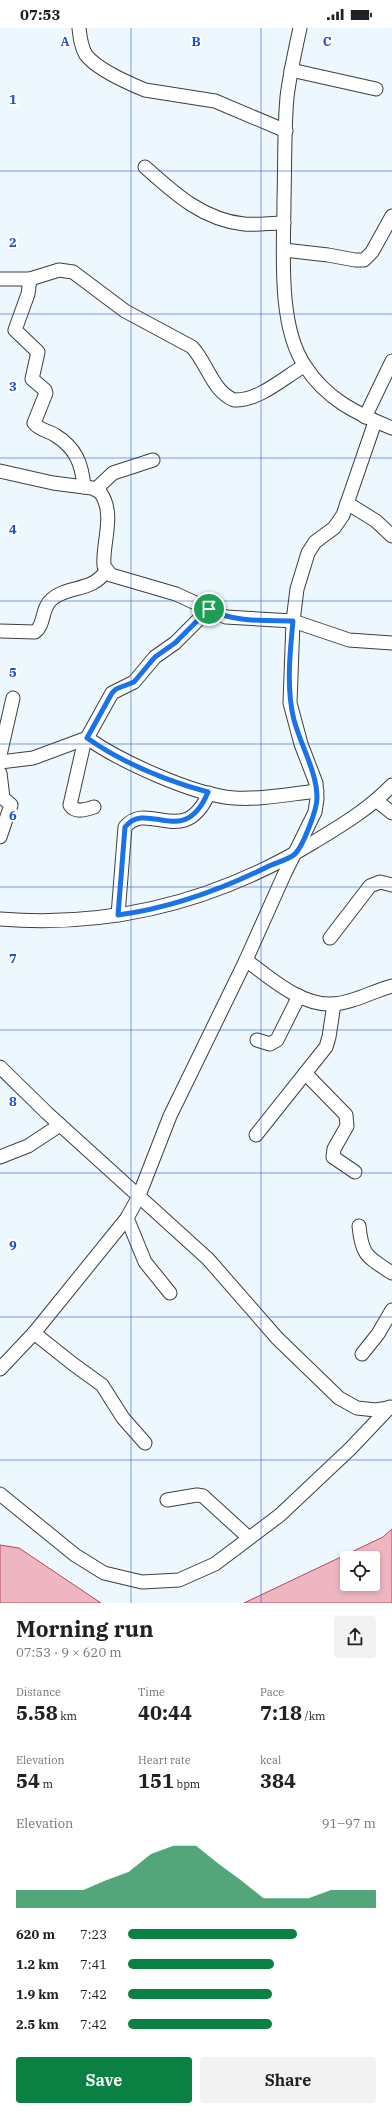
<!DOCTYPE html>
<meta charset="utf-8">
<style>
body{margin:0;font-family:"IBM Plex Serif",serif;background:#f2f2f2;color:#202124;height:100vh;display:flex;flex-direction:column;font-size:15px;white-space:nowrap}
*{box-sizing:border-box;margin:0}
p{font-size:13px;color:#757577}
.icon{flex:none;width:22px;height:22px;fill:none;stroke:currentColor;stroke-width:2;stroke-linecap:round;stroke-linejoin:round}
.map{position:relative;height:1575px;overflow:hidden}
.side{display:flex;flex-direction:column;background:#fff;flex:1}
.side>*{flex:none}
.fabs{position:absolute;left:340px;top:1523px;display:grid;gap:8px}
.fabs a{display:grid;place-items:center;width:40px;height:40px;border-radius:4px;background:#fff;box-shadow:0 2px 6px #0003;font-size:20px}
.pin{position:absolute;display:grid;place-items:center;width:34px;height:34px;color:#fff;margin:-17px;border:2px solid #fff;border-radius:50%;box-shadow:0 1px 4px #0007}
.round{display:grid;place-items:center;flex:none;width:42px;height:42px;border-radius:4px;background:#f2f2f2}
.overview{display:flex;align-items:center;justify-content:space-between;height:68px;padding:0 16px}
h1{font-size:22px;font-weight:700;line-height:30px}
.figures{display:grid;grid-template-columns:repeat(3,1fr);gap:6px;height:68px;padding:4px 16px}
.figures div{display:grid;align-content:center}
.figures b{font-size:20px;font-weight:700}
.figures small{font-size:11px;font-weight:400}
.figures p{font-size:11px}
.chart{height:112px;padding:8px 16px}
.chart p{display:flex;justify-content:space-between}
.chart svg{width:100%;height:72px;margin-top:4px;fill:#0b8043;opacity:.7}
.cta{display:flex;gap:8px;margin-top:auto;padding:8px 16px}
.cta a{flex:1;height:46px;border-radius:4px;background:#0b8043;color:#fff;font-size:16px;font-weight:700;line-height:46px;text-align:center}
.cta a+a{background:#f2f2f2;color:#202124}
ul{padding:0 16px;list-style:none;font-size:13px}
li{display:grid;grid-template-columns:64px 48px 1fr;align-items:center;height:30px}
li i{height:10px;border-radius:5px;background:#0b8043}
.status{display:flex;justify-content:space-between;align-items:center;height:28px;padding:0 20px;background:#fff;direction:ltr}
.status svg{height:11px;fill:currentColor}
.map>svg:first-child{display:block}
.water{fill:#eeb6c0;stroke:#bc4658;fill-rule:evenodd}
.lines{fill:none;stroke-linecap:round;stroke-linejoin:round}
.street-casing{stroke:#3e3e3e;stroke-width:15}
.street{stroke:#fff;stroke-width:13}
.route-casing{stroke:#fff;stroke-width:8}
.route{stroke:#1a73e8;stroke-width:5}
.grid{fill:none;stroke:#1d4ed8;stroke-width:1;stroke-opacity:0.55}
.grid-label{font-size:13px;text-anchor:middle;font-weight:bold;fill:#1d4ed8;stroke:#fff;stroke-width:4;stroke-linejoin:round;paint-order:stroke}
</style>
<div class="status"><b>07:53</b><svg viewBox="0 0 49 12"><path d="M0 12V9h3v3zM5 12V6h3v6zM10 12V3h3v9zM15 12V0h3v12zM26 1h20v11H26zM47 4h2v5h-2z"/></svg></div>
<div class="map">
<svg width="392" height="1575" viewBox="0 0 392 1575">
<rect width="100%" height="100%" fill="#ecf8fd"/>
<g class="water">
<path d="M392 1501V1575H244L383 1509ZM347 1530H373V1556H347Z"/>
<polygon points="0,1517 19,1520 101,1575 0,1575"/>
</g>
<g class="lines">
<defs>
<g id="street">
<path d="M79 0C80 9 81 19 86 27 97 41 128 55 145 62L215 73 286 103"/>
<path d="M300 0C295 23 290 45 287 69 284 103 285 137 284 172 284 220 277 297 305 338 326 371 357 386 392 400"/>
<polyline points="291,42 376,61"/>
<path d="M145 139C174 165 203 192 244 196 257 197 271 195 284 195"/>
<polyline points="284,222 328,227 355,232 364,232 372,224 392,188"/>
<path d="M0 251H30L59 242 73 244 125 283 192 319C207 335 213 364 234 372 259 373 283 350 304 338"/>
<path d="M30 251 28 266 15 302 38 324 32 351 45 362 46 365 34 395C39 402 49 403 55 407 76 420 82 436 84 459"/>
<polyline points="365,389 392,333"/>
<path d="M0 443 53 455 92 460 100 464C116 486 102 514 104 538L111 547 176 566 226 589 293 593 349 612 392 615"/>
<polyline points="96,461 113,445 153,432"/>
<polyline points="347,475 376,493 392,508"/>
<path d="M0 603 35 604C45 597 41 580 52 571 69 557 92 564 106 543"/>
<path d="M87 710C120 733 193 767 234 770 261 772 289 766 317 763"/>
<path d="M85 711 70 777C75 785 85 782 94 779"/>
<polyline points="0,727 13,670"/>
<polyline points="0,734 33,730 87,710 112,665 134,654 155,629 175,615 209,581"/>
<polyline points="0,745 3,770 11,777 0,809"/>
<polyline points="377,773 392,785"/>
<path d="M118 887 125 799C148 771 184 822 209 765"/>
<path d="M0 891C113 900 217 873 314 814 342 797 369 781 392 757"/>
<polyline points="330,910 370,858 380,854 392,857"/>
<path d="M246 932C270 950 301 978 333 976 353 975 373 963 392 958"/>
<polyline points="257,1012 270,1016 277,1012 299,968"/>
<polyline points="0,1039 47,1085 208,1231 277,1310 339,1370 357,1380 376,1382 388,1380"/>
<polyline points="305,1045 346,1087 347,1098 334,1121 333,1129 355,1144"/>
<polyline points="256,1107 326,1019 329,1009 334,976"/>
<polyline points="0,1129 28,1118 60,1097"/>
<polyline points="127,1190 145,1234 170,1265"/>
<path d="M359 1198C362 1229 368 1229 392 1245"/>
<polyline points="34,1305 73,1336 102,1357 123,1390 145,1415"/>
<polyline points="362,1326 378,1306 392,1282"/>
<polyline points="0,1341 34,1305 127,1190 138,1170 170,1088 246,932 284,847 315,784 317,771 316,755 301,716 290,675 293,593 297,561 308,525 315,514 334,500 343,487 375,394"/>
<polyline points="0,1466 75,1527 104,1545 142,1554 179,1552 215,1536 280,1487 350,1421 390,1379"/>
<polyline points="167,1472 197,1467 203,1468 249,1510"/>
</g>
</defs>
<use href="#street" class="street-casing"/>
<use href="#street" class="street"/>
</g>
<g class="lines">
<defs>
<path id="route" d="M209 581C234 595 265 592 293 593 290 625 286 660 294 692 301 718 317 744 317 770 317 782 303 818 295 826 288 832 275 835 267 839 220 862 171 880 118 887L125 799C148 771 184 822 208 764 167 753 123 735 87 710L112 665 116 661 134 654 155 629 175 615Z"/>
</defs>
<use href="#route" class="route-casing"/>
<use href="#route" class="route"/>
</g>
<path class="grid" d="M131 0V1575M261 0V1575M0 143H392M0 286H392M0 430H392M0 573H392M0 716H392M0 859H392M0 1002H392M0 1145H392M0 1289H392M0 1432H392"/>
<g class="grid-label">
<text x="65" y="18">A</text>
<text x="196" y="18">B</text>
<text x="327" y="18">C</text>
<text x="13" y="76">1</text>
<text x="13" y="219">2</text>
<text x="13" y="363">3</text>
<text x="13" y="506">4</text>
<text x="13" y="649">5</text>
<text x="13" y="792">6</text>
<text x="13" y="935">7</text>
<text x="13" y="1078">8</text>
<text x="13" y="1222">9</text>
</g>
</svg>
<div class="fabs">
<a><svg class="icon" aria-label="locate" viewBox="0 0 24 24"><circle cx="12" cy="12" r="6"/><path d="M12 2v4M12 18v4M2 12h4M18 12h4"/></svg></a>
</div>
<div class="pin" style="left:209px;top:581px;background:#1e9e55"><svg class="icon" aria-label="arrive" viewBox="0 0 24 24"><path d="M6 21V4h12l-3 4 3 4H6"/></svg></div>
</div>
<section class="side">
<div class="overview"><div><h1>Morning run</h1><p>07:53 · 9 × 620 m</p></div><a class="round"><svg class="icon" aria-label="share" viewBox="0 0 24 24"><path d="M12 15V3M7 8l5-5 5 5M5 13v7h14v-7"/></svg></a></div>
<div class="figures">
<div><p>Distance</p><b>5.58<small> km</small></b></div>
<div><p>Time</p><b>40:44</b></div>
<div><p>Pace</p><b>7:18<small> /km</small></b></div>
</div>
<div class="figures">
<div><p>Elevation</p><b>54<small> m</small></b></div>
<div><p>Heart rate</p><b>151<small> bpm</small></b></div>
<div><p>kcal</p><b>384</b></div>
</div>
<div class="chart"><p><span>Elevation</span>91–97 m</p>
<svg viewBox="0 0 160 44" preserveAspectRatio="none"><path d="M0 44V33L10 33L20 33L30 33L40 27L50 22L60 11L70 6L80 6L90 17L100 27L110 38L120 38L130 38L140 33L150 33L160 33V44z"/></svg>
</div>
<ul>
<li><b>620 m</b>7:23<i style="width:68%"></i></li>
<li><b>1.2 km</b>7:41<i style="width:59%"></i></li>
<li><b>1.9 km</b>7:42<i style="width:58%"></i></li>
<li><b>2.5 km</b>7:42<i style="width:58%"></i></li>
</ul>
<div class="cta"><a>Save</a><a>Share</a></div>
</section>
